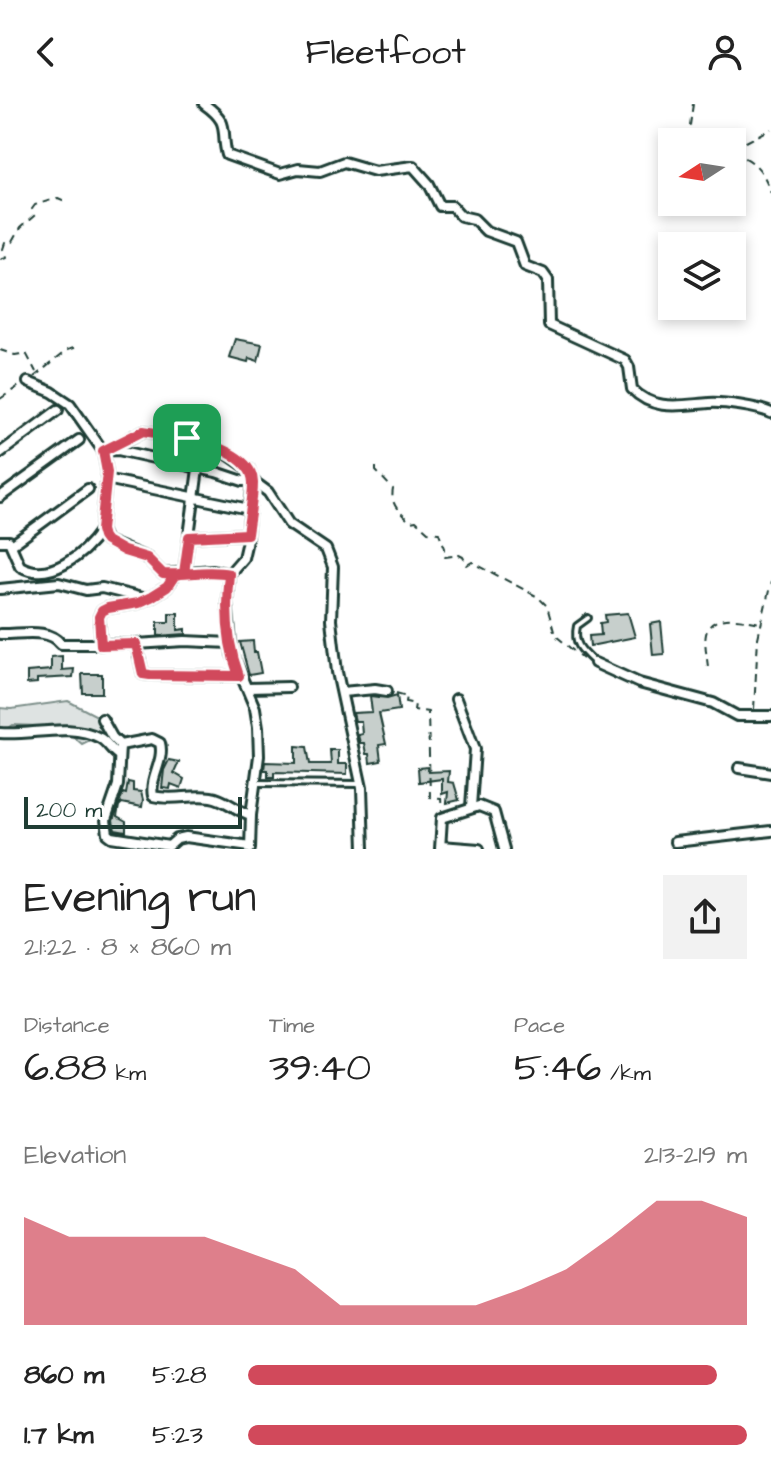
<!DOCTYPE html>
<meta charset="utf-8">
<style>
body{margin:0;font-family:"Architects Daughter",sans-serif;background:#f2f2f2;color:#222;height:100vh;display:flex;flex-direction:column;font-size:30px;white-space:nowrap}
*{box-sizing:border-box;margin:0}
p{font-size:26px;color:#767676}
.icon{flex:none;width:44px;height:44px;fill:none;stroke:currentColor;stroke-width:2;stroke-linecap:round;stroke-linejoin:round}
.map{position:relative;height:745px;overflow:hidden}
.sheet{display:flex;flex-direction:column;background:#fff;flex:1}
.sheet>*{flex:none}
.needle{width:52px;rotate:258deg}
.fabs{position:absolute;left:658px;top:24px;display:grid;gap:16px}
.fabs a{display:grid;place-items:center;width:88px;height:88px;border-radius:0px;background:#fff;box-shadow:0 4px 12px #0003;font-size:40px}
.scale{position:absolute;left:24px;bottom:20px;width:218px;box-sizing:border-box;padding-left:8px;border:4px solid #1f3d34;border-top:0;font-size:22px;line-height:28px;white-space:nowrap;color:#1f3d34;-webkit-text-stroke:6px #fff;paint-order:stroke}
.pin{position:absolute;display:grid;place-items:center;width:68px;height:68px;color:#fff;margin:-34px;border-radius:16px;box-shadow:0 4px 12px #0006}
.round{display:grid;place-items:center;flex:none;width:84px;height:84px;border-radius:0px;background:#f2f2f2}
.overview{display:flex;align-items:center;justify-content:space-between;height:136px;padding:0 24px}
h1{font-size:44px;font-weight:600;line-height:60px}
.metrics{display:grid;grid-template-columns:repeat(3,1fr);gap:12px;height:136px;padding:8px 24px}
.metrics div{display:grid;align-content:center}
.metrics b{font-size:40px;font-weight:600}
.metrics small{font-size:22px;font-weight:400}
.metrics p{font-size:22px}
.chart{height:224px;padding:16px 24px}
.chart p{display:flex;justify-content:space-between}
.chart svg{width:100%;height:144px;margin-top:8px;fill:#d1495b;opacity:.7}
ul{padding:0 24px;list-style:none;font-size:26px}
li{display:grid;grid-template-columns:128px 96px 1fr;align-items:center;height:60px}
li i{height:20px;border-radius:10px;background:#d1495b}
header{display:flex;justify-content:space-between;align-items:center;height:104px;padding:0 24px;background:#fff;font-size:36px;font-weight:600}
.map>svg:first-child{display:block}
.green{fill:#dee3e2;stroke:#7e908b;stroke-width:2}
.building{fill:#c7cfcc;stroke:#1f3d34;stroke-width:2}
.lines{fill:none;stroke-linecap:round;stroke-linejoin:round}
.service-casing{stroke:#1f3d34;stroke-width:10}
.minor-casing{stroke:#1f3d34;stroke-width:14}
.path{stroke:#1f3d34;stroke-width:2;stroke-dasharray:8 6;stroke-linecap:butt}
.service{stroke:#fff;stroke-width:4}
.minor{stroke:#fff;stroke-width:8}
.route-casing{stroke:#fff;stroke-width:16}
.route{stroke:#d1495b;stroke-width:10}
</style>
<header><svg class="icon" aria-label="back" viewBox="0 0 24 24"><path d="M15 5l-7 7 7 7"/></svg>Fleetfoot<svg class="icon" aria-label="person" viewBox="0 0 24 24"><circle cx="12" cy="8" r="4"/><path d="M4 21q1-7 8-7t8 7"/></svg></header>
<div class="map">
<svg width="771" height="745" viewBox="0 0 771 745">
<rect width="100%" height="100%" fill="#fff"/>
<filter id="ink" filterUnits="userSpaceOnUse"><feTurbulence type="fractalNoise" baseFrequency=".0125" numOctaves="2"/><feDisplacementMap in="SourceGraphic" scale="16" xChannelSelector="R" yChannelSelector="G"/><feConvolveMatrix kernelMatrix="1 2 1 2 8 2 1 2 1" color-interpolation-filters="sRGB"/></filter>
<g filter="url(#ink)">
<polygon class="green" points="68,597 97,612 104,629 82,640 62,623 13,621 0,630 0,604 11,605"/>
<g class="building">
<polygon points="235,235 262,240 258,257 249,254 248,258 229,253"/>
<polygon points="169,509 178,509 178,526 186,525 186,530 158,532 158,518 169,518"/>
<polygon points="628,509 635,533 590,542 589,532 601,531 600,519 606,518 605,511"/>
<polygon points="661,518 664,550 653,551 650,520"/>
<polygon points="253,537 254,548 257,548 261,569 249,571 240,538"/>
<polygon points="62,552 62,566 74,565 73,573 37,575 37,579 27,580 27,568 51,566 51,553"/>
<polygon points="82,570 102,570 102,589 83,589"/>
<polygon points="397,591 399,606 379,609 386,640 379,641 381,657 370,659 369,650 366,650 364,639 360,639 358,631 362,630 361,617 355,617 353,609 372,608 370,592 387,594"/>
<polygon points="296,642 307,643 310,660 331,660 330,646 338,646 338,660 347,660 347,670 274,668 274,673 268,673 268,666 264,666 265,658 296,659"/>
<polygon points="169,656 179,658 174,669 184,675 181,684 171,680 170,685 162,684 164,666"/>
<polygon points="427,663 428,668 449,667 448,678 454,679 459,696 447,699 448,688 442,690 442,675 419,678 418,664"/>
<polygon points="128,678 133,679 133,687 141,688 143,696 142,703 122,699 119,702 117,713 126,718 126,728 115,726 113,717 123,689 126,690"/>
</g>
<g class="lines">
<defs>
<g id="service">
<path d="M588 514 577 522C573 540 582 547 595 559"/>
<polyline points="256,679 361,680"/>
</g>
<g id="minor">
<path d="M204 0C232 20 220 26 227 51L280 70 298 65 320 67 344 58 375 67 413 62 429 80 440 102H452L461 112 474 115 486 127 516 138 525 162 543 169 548 176 549 221 625 256 629 263 632 285C654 308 681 301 709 299 723 298 758 303 771 309"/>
<polyline points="28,278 52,288 70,300 103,347 107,368 101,426 106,437 147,454 163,470 213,466 229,470"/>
<polyline points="110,345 143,327 187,334 220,345 249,365 253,377 268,388 289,420 326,445 333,463 331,516 337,568 362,684 364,745"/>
<polyline points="103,347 118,346 216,368 243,377 253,377 246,441 243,454 229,470 227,498 232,550 255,604 258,623 259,652 251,711 250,745"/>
<polyline points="0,349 58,306"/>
<polyline points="106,375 249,405"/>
<polyline points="0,393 79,336"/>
<polyline points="189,433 247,430"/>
<path d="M0 437H9L20 462C49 479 84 451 101 426"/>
<polyline points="13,440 88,385"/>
<polyline points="184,469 198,365"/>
<polyline points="0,485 59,479 86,486 102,484 146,495"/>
<path d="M0 530C19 531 49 523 61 540H136L143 570 150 571 239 572"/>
<polyline points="136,540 185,537 230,539"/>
<polyline points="101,541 99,513 102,507 108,504 138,499 151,493 167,483 175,471"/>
<polyline points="595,559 639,579 713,599 737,612 771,612"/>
<polyline points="248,584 289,583"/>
<polyline points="342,588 375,585 387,587"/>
<polyline points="456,595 475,645 471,703"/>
<path d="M102 615 112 633 120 641 152 635 160 639C165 657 149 674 153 692 173 697 191 690 211 693 226 695 236 707 251 711"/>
<path d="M0 629C32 632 69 618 100 634 107 638 111 646 118 651"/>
<polyline points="120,641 118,681 106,716 108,730 112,733 169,742 177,735 186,733 250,742"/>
<polyline points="739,664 771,669"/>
<polyline points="675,738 771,727"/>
<polyline points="441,742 479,745"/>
<polyline points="440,745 442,714 479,702 494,708 504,745"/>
</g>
</defs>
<use href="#service" class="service-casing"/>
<use href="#minor" class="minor-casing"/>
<g class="path">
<polyline points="693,0 690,21 697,38"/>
<polyline points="709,38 712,38"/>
<polyline points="736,48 746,38 771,25"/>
<path d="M732 49C755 55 764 68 771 89"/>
<polyline points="0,155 6,153 3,145 5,139 12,138 20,124 35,111 32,105 35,101 58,94 67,98"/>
<polyline points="0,246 15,251 26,249 36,268"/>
<polyline points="34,273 67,246 77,243"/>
<polyline points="0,295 22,280"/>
<path d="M376 363V367L393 385C390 401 399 407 410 418L416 417 428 428 439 429 445 444V453L459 451 463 453 467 461 472 458 538 493 547 502 555 531 583 555"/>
<path d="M708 563C707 553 704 539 706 530 711 507 745 516 760 519"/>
<polyline points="396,589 407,592 406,598 415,600 414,606 428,608 430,693 441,694 442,708"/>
<polyline points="754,605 758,534 771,478"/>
</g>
<use href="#service" class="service"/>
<use href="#minor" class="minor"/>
</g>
</g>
<g class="lines" filter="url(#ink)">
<defs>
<path id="route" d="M187 334 143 327 103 347 107 368 101 426 103 433 106 437 124 447 147 454 163 470C186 472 206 465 229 470 225 504 227 540 239 572L150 571 143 570 136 540 101 541 99 513 102 507 108 504 138 499 151 493 167 483 175 471 184 469 189 433 247 430C249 414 253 396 253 379 253 352 208 339 187 334"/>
</defs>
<use href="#route" class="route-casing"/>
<use href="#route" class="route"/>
</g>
</svg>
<div class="fabs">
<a><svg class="needle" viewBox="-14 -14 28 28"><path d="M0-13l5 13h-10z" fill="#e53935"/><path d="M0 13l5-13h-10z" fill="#767676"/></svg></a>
<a><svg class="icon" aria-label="layers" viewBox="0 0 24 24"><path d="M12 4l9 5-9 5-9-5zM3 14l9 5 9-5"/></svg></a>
</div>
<div class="scale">200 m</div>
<div class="pin" style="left:187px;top:334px;background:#1e9e55"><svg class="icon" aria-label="arrive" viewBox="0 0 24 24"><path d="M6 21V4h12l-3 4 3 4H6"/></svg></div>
</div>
<section class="sheet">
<div class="overview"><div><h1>Evening run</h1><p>21:22 · 8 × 860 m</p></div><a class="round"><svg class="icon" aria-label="share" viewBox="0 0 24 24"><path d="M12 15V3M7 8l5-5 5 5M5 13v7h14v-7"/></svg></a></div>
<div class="metrics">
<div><p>Distance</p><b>6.88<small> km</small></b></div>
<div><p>Time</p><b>39:40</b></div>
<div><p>Pace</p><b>5:46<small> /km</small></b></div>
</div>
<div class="chart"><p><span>Elevation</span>213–219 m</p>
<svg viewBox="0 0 160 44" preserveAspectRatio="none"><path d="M0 44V11L10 17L20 17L30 17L40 17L50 22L60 27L70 38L80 38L90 38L100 38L110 33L120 27L130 17L140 6L150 6L160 11V44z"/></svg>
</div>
<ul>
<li><b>860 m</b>5:28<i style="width:94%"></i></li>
<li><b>1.7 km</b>5:23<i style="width:100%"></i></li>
</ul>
</section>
